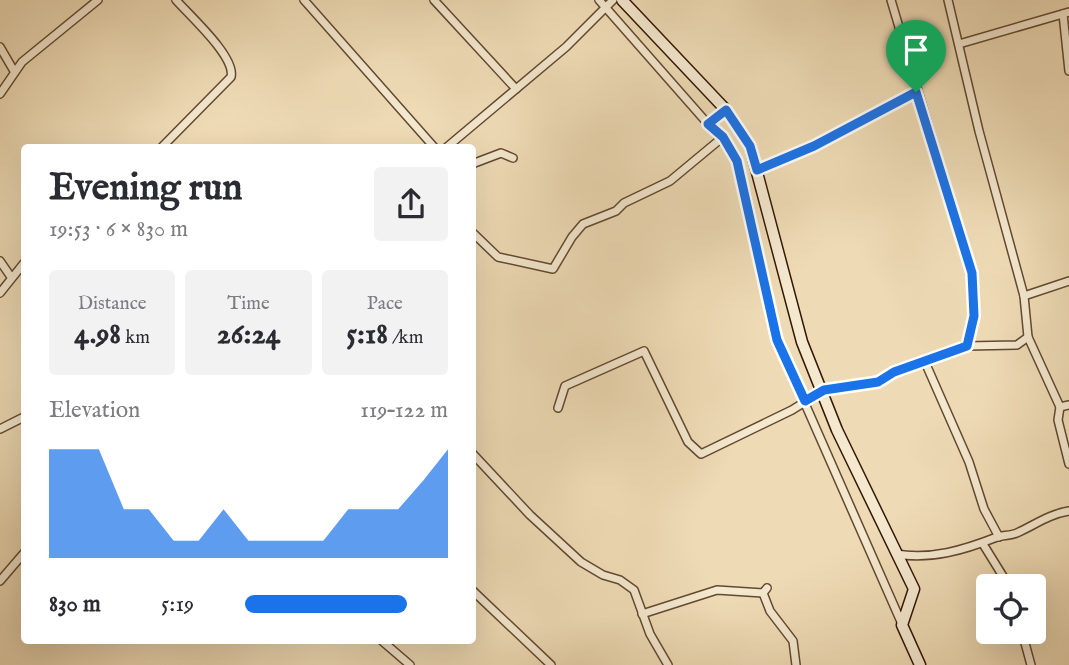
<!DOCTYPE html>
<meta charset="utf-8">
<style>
body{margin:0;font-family:"IM FELL English",serif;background:#f2f2f3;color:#2b2b33;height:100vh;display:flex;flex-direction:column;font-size:26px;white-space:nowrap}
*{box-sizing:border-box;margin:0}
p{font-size:23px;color:#7c7c81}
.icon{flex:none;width:38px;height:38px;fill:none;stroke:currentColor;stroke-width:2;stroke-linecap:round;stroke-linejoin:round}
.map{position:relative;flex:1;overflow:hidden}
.details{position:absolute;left:21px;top:144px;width:455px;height:500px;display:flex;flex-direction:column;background:#fff;border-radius:7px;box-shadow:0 7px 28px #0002}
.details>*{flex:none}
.buttons{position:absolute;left:976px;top:574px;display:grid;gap:14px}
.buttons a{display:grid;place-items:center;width:70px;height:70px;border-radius:7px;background:#fff;box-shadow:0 7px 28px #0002;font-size:35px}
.pin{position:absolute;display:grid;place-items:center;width:60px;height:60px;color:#fff;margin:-72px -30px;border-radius:50% 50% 50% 0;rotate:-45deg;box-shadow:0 0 7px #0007}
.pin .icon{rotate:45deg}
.round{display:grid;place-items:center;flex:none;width:74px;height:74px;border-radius:7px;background:#f2f2f3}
.head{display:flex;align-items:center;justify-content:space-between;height:119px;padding:0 28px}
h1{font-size:38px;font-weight:800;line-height:52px}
.stats{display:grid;grid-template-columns:repeat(3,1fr);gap:10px;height:119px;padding:7px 28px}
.stats div{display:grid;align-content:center;border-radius:7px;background:#f2f2f3;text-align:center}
.stats b{font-size:30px;font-weight:800}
.stats small{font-size:19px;font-weight:400}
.stats p{font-size:19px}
.chart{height:196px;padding:14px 28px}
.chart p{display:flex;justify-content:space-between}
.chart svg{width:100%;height:126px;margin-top:7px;fill:#1a73e8;opacity:.7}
ul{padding:0 28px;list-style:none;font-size:23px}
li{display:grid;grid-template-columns:112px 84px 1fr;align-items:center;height:52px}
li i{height:18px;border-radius:9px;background:#1a73e8}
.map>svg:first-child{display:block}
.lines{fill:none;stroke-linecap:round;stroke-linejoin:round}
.street-casing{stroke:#624930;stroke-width:10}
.secondary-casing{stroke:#331804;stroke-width:13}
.street{stroke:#f4e8cf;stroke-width:7}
.secondary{stroke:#f4e8cf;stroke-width:10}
.route-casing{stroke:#fff;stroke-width:14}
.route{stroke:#1a73e8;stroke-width:9}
</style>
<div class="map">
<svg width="1069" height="665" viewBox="0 0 1069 665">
<rect width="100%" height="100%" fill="#eedbb5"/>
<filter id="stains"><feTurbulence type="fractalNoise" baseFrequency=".00286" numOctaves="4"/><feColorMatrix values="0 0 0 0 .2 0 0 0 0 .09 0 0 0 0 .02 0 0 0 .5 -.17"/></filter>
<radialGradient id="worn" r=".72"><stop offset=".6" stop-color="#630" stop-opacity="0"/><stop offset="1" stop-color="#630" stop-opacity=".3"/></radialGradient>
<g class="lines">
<defs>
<g id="street">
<polyline points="304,0 434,147"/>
<polyline points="434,0 516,89"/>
<polyline points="599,0 708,124 726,110"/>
<polyline points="891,0 972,273 974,316 967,346"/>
<polyline points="948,0 979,131 1024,296"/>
<polyline points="1063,14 1069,71"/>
<polyline points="959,44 1069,12"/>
<polyline points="0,47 14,71"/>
<polyline points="0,94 22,62 98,0"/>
<polyline points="723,137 737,161 746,193 777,340 902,624"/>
<path d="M162 147 231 77C236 57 190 16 176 0"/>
<polyline points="447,147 566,47 613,0"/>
<polyline points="472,164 501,153 513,158"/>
<polyline points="757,170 814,146 916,92"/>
<polyline points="472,232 498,257 553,269 572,237 583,224 616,211 624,203 670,181 723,137 708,124"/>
<polyline points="0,261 11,277"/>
<polyline points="0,293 24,263"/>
<polyline points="1028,337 1060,407"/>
<polyline points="925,362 969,462 984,509 999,537"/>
<polyline points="1069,405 1060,407 1058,420 1069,464"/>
<polyline points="558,408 565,386 644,351 688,442 701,454 792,410 824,390 878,382 894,372 967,346 1017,345 1028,337 1024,296 1069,281"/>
<polyline points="0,429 24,417"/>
<polyline points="472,453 530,515 581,562 603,575 620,580 634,590 650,634 668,665"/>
<polyline points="983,544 1009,586"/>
<path d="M896 554C931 560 964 550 997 537 1004 535 1012 536 1019 532 1036 524 1050 514 1069 511"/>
<polyline points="0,581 24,553"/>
<polyline points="472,590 551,665"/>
<polyline points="763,593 770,611 793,641 796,665"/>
<polyline points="642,614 717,590 763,593 767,588"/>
<polyline points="1022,632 1031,665"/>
<polyline points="381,640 410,665"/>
</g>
<polyline id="secondary" points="622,0 726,110 750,146 802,342 837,430 914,589 902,625 920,665"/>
</defs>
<use href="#street" class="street-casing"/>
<use href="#secondary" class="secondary-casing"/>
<use href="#street" class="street"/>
<use href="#secondary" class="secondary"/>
</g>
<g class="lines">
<defs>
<polygon id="route" points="916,92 972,273 974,316 967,346 894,372 878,382 824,390 805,401 777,340 737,161 723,137 708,124 726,110 750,146 757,170 814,146"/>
</defs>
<use href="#route" class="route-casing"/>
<use href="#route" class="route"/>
</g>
<rect width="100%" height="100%" filter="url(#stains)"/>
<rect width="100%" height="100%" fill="url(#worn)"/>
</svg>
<div class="buttons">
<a><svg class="icon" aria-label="locate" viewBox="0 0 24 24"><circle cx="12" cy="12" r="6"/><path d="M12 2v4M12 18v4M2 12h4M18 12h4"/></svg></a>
</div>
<div class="pin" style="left:916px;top:92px;background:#1e9e55"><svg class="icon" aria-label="arrive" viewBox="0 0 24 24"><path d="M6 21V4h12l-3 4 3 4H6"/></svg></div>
<section class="details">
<div class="head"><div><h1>Evening run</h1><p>19:53 · 6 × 830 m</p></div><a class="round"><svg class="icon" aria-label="share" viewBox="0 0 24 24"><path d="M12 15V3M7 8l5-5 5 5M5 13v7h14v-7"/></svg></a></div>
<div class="stats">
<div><p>Distance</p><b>4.98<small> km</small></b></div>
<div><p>Time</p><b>26:24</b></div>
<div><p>Pace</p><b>5:18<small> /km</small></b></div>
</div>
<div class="chart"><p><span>Elevation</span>119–122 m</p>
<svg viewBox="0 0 160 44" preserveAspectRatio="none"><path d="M0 44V6L10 6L20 6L30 27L40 27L50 38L60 38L70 27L80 38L90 38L100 38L110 38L120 27L130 27L140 27L150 17L160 6V44z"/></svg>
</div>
<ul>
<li><b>830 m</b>5:19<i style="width:80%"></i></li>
</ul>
</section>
</div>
